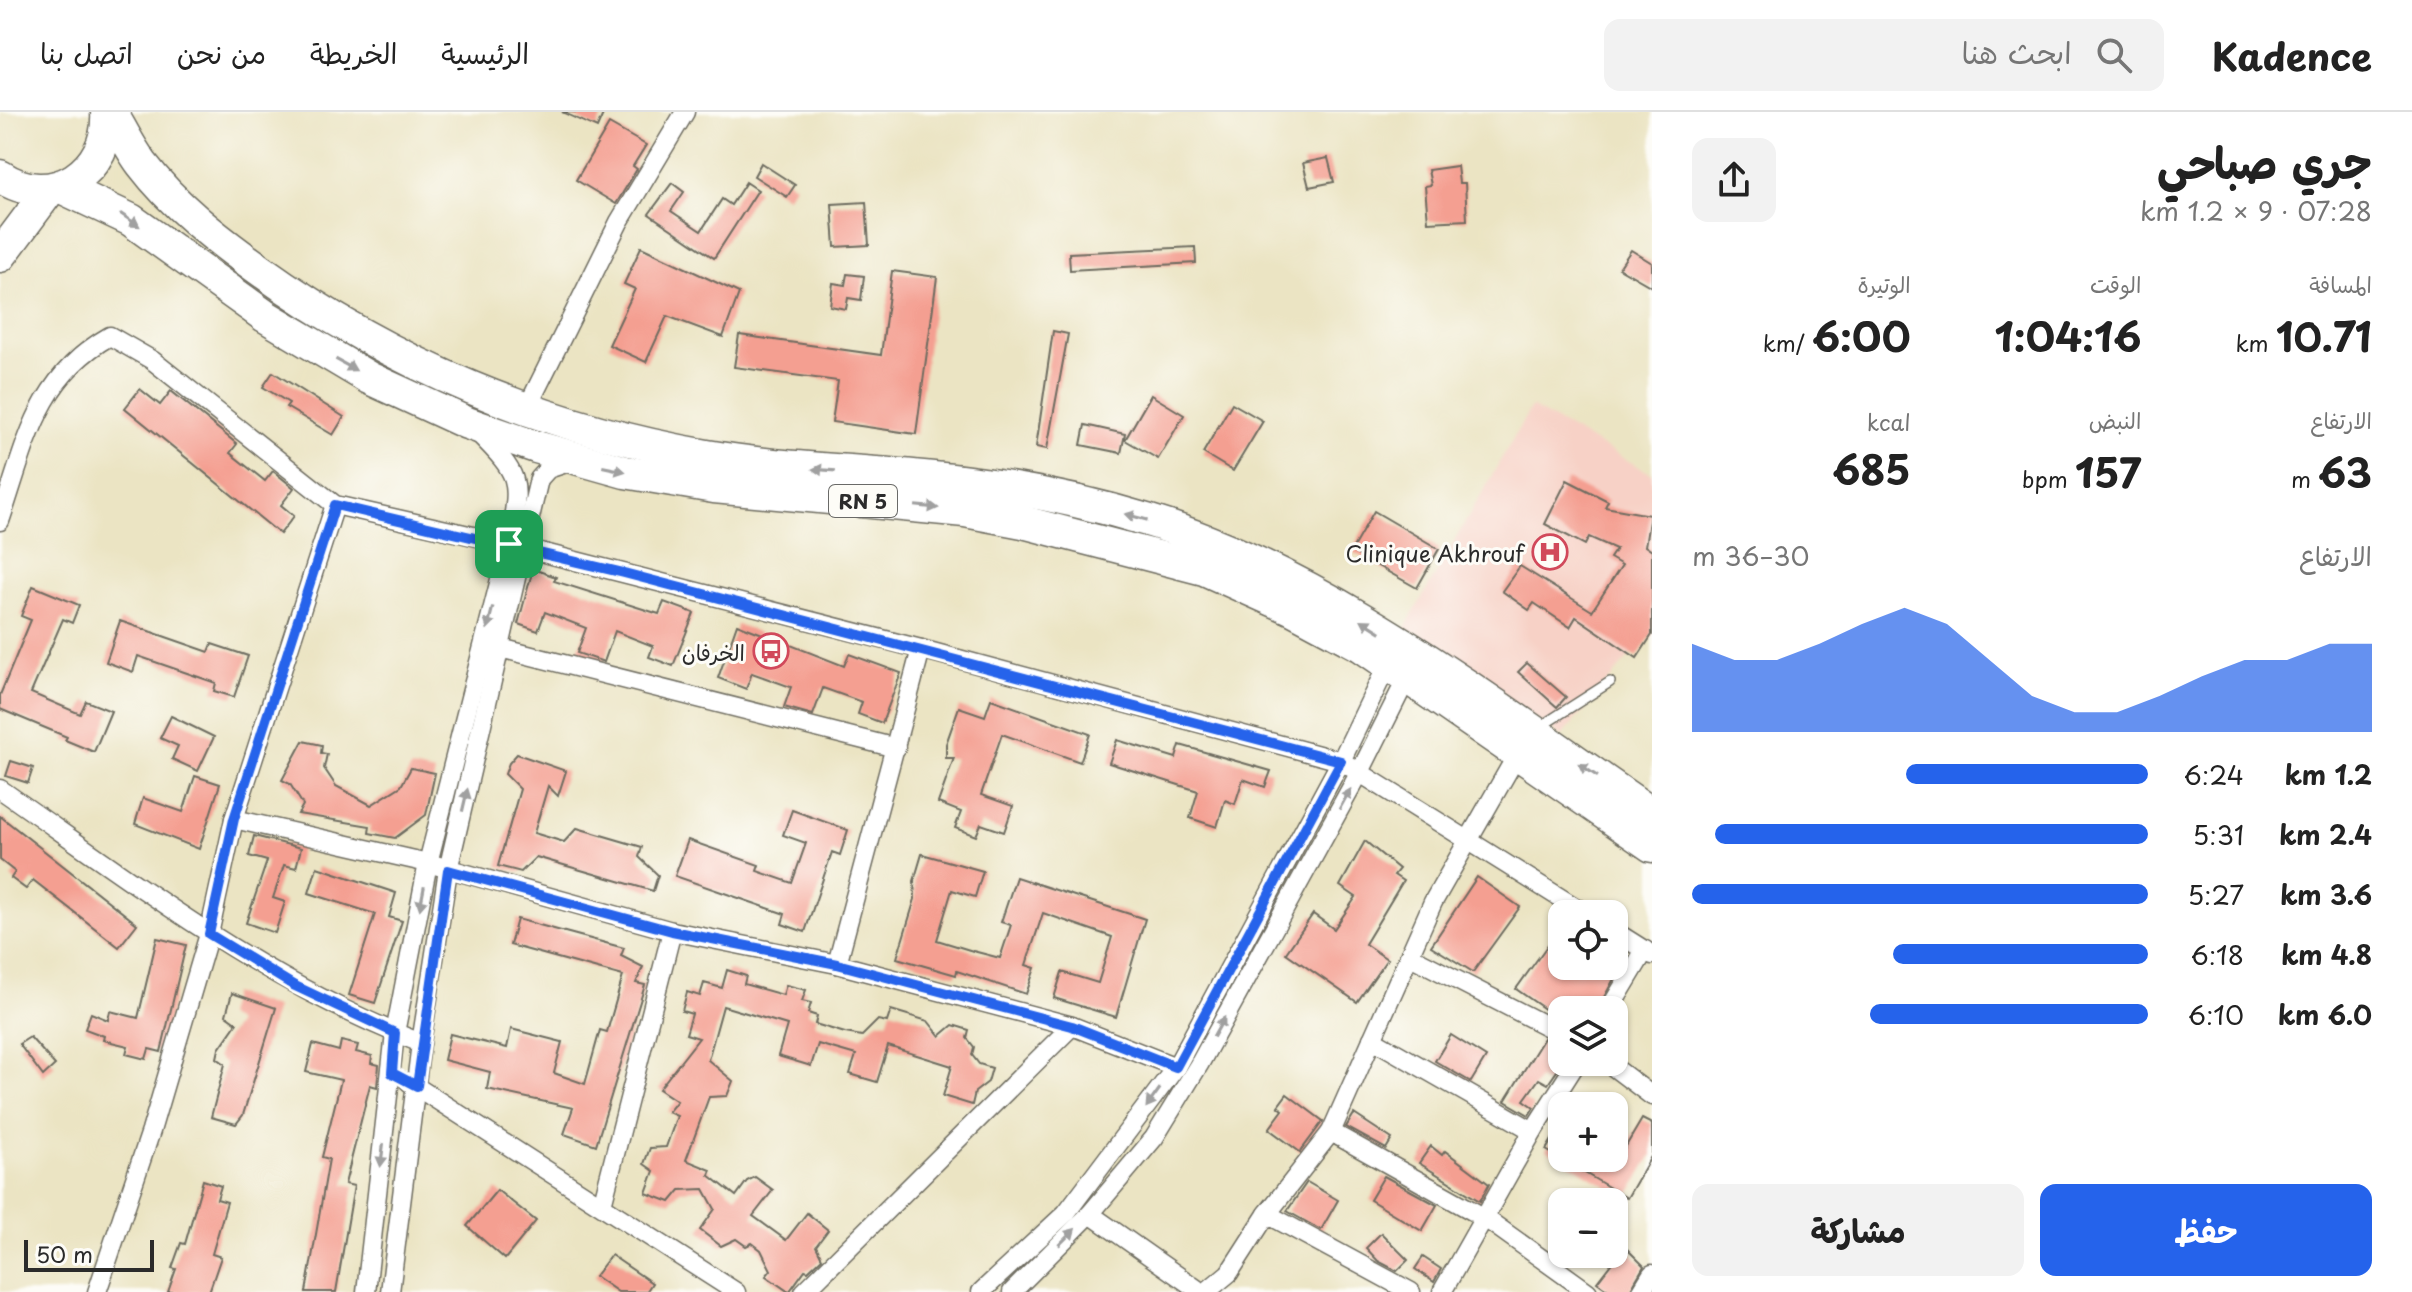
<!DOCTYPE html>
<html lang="ar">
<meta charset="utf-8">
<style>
body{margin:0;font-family:"Playpen Sans","Playpen Sans Arabic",sans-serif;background:#f2f2f2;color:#222;direction:rtl;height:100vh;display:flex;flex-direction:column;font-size:30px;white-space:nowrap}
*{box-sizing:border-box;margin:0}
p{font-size:26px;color:#767676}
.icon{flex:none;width:44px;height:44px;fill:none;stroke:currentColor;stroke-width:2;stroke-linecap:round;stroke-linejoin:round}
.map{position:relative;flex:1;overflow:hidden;direction:ltr}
.panel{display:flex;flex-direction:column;background:#fff;width:760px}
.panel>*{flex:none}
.controls{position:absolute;left:1548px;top:788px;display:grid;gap:16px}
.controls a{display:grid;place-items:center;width:80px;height:80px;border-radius:16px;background:#fff;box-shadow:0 2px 6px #0004;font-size:40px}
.scale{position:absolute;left:24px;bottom:20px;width:130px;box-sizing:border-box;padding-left:8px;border:4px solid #2b2b2b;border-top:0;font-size:22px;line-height:28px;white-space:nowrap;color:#2b2b2b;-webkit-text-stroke:6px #fdfcf7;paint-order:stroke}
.pin{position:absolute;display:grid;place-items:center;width:68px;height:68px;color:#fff;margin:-34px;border-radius:16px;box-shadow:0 4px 12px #0006}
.round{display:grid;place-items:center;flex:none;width:84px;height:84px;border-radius:16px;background:#f2f2f2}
.overview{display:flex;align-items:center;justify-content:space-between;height:136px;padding:0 40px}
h1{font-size:44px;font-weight:700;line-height:60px}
.figures{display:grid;grid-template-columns:repeat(3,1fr);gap:12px;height:136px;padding:8px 40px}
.figures div{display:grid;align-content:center}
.figures b{font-size:40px;font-weight:700}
.figures small{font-size:22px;font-weight:400}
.figures p{font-size:22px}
.chart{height:224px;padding:16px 40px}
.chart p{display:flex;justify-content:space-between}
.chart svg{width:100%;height:144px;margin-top:8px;fill:#2563eb;opacity:.7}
.button{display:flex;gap:16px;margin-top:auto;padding:16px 40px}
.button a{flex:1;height:92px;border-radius:16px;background:#2563eb;color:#fff;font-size:32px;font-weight:700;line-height:92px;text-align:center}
.button a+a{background:#f2f2f2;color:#222}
ul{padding:0 40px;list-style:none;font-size:26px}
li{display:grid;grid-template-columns:128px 96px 1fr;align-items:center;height:60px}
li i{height:20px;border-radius:10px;background:#2563eb}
header{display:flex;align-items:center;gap:48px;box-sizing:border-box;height:112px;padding:0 40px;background:#fff;border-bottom:2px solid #e0e0e0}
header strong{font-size:38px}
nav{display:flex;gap:44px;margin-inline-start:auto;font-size:28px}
.search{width:560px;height:72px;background:#f2f2f2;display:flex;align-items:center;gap:20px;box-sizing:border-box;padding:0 28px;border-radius:16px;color:#767676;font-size:30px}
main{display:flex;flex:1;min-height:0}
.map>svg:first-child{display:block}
.built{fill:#f7d1c6}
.building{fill:#f49f91}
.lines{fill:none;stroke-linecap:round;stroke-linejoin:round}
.lane-casing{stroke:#6e6c60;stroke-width:12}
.street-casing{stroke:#6e6c60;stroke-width:21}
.highway-casing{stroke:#6e6c60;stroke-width:35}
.lane{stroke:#fff;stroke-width:9}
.street{stroke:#fff;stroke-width:18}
.highway{stroke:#fff;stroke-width:32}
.oneway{fill:#a0a0a0}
.route-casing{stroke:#fff;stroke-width:16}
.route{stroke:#2563eb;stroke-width:10}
.labels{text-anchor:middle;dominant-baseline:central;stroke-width:6;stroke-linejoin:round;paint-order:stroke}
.shield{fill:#fdfcf7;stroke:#6a6a68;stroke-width:2}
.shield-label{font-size:20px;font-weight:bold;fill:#2b2b2b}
.poi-label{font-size:22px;fill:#2b2b2b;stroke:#fdfcf7;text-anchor:end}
</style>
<header>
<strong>Kadence</strong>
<div class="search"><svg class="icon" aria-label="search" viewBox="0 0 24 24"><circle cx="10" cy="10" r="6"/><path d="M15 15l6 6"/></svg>ابحث هنا</div>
<nav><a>الرئيسية</a><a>الخريطة</a><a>من نحن</a><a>اتصل بنا</a></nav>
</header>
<main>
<section class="panel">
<div class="overview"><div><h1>جري صباحي</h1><p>07:28 · 9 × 1.2 km</p></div><a class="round"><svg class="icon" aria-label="share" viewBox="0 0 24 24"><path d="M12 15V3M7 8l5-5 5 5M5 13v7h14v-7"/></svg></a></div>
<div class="figures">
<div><p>المسافة</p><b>10.71<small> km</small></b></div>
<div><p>الوقت</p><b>1:04:16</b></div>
<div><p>الوتيرة</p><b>6:00<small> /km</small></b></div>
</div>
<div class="figures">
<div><p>الارتفاع</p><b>63<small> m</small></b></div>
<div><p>النبض</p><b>157<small> bpm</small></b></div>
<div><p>kcal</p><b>685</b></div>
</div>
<div class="chart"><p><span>الارتفاع</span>30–36 m</p>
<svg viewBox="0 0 160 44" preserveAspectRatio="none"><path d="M0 44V17L10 22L20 22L30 17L40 11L50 6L60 11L70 22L80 33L90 38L100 38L110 33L120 27L130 22L140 22L150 17L160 17V44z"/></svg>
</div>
<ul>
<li><b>1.2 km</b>6:24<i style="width:53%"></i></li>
<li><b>2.4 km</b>5:31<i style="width:95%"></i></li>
<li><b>3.6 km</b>5:27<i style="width:100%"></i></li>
<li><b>4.8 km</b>6:18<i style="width:56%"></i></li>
<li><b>6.0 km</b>6:10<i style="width:61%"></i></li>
</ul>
<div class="button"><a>حفظ</a><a>مشاركة</a></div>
</section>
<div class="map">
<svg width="1652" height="1180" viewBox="0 0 1652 1180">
<rect width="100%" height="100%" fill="#fdfcf7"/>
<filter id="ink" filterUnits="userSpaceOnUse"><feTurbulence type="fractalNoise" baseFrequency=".0125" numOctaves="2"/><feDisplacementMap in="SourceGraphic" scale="16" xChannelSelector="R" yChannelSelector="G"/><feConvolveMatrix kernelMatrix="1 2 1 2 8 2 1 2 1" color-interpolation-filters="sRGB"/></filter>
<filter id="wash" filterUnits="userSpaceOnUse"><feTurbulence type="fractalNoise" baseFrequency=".006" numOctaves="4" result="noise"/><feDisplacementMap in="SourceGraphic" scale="32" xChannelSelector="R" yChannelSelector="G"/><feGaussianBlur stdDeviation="1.8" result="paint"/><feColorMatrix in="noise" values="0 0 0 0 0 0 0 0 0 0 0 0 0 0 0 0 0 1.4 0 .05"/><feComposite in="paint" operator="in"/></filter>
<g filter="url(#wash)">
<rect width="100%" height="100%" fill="#ebe4c3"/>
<polygon class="built" points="1531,295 1652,362 1652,518 1562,624 1402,521"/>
<g id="blocks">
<g class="building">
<polygon points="562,0 604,0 597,16"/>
<polygon points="609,12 646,33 633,54 637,57 616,92 576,68"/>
<polygon points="1328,46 1334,70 1309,75 1303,51"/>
<polygon points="761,51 795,73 787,85 754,64"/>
<polygon points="1457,54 1459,71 1465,71 1467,108 1428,110 1425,74 1431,73 1428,58"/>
<polygon points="746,70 758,78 714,146 649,102 672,71 684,80 671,99 701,119 722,87 731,93"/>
<polygon points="866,90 869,133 835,135 832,92"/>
<polygon points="641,135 739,181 723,225 667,204 646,250 609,233 635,177 624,172"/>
<polygon points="1195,135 1196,151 1070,158 1069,141"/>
<polygon points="1631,138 1652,151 1652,175 1619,156"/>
<polygon points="892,159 937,165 916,322 832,310 838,269 734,255 739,223 881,243"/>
<polygon points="847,162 864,164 861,188 848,186 846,197 830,194 833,171 845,173"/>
<polygon points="1053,219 1068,222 1047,337 1036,335"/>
<polygon points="273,260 344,305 333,323 286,295 289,291 263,275"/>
<polygon points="140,277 160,293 171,279 237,332 230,341 265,369 273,359 294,376 281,393 294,404 280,422 125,296"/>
<polygon points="1151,283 1184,303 1158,347 1125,328"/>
<polygon points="1232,291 1263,309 1233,359 1203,341"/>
<polygon points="1085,313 1125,322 1121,341 1081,333"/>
<polygon points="1567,368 1608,389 1605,395 1650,403 1645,434 1652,439 1652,523 1637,546 1576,505 1570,515 1534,491 1529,498 1502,479 1520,454 1592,499 1622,453 1610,446 1616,437 1589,425 1585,433 1545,412"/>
<polygon points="1374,399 1439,437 1417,476 1351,439"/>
<polygon points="533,457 556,465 554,469 659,502 664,490 694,501 673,554 649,545 653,534 615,519 604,550 577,541 586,516 545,500 538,519 518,512"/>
<polygon points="33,474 79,493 72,511 63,507 31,581 80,602 86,589 111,599 94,640 65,628 67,625 0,597 0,583 31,508 21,504"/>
<polygon points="120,509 209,540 212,532 248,544 234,585 214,579 216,571 138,544 133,560 106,550"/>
<polygon points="737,512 844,554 849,542 901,561 882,611 858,602 862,590 823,576 813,603 784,595 791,575 752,561 746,577 718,566"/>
<polygon points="1527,551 1566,585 1557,595 1518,560"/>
<polygon points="991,587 1090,622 1080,650 1002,622 981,683 1013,694 1004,720 981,712 976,724 955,716 961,700 938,691 954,646 946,646 946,632 959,595 985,604"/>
<polygon points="171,604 214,625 198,659 172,647 178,634 160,626"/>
<polygon points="1117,628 1176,646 1180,633 1271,659 1265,675 1243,667 1235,692 1225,688 1217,715 1190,706 1198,679 1109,651"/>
<polygon points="303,629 322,633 321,641 327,642 324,656 336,674 371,693 401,674 411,656 435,661 426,703 395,726 369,721 370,714 298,702 303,693 290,672 282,668"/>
<polygon points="517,642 566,659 558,684 548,674 534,721 564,730 577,716 642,735 639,745 658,763 653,779 536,745 521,760 498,754 520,677 505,662 509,651"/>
<polygon points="11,649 33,656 28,671 6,664"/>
<polygon points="195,664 220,672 199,737 135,712 143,686 183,700"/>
<polygon points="792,698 848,718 840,743 832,740 805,820 782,812 785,802 675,764 688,728 759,753 757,759 792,771 806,731 783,723"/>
<polygon points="0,704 137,812 119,835 33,768 26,777 11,766 15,760 0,748"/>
<polygon points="254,724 301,736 296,756 284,753 273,786 285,790 275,821 246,811 267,749 249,744"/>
<polygon points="1365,729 1399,757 1394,763 1403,769 1365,832 1387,847 1357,890 1286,841 1313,802 1334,817 1356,785 1340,774"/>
<polygon points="922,742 983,759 975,785 952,778 937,828 973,839 1000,846 1011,813 1001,810 1016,765 1145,807 1116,905 1054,886 1062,860 1098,871 1112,825 1043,801 1026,853 1035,856 1026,882 957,859 956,863 897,846 915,787 914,769"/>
<polygon points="317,755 396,781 389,805 402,809 375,891 349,883 375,802 309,781"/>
<polygon points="1477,765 1520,795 1473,860 1431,834"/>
<polygon points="517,807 624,836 621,844 643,855 636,871 645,873 596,1033 564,1022 573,996 487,977 490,960 444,948 450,922 507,936 511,917 562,930 554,961 585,972 600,918 607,920 623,864 510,833"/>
<polygon points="1562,813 1562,854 1621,854 1597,898 1562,898 1562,909 1516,877"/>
<polygon points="157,826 186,833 161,940 149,937 146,947 126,942 128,934 103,928 104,924 85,917 91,901 108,908 110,899 138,906"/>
<polygon points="727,858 746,864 744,872 783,883 786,873 806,878 802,889 811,891 808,901 817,904 815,912 845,921 862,924 878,908 887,910 891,898 928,909 940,924 953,913 969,918 967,926 974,935 972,943 979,952 992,956 988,970 975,980 972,993 943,984 952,954 888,934 877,970 850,962 856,943 818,932 811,954 778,944 787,913 723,894 708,948 733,969 727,984 709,985 686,1048 711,1058 709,1063 736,1084 747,1069 755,1065 773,1078 753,1104 786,1128 807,1101 828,1118 816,1134 822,1146 808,1159 805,1158 789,1180 766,1164 771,1158 761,1138 752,1131 746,1134 736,1127 721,1134 700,1118 715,1097 704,1077 680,1078 670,1090 646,1081 654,1059 644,1052 650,1036 666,1035 677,1004 668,1000 677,989 659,977 699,926 686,922 692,902 682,899 687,880 700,884 704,871 722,876"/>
<polygon points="232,881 276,896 243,1003 236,1012 211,1005 225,952 217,946 219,937 237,911 226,903"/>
<polygon points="1451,923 1486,945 1471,970 1435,949"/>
<polygon points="30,925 55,953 43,964 19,932"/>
<polygon points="1544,926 1562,934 1563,950 1548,972 1539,967 1524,988 1534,995 1529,1003 1505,989"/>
<polygon points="341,929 358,933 356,940 372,944 371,951 379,953 377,975 370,973 345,1072 354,1074 336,1180 306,1180 329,1047 322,1045 341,968 306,960 313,932 339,939"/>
<polygon points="1287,982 1323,1009 1300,1040 1269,1017 1283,998 1278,994"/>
<polygon points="1354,1002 1392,1027 1386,1037 1346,1015"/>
<polygon points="1642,1007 1652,1012 1652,1043 1627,1086 1546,1038 1562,1011 1562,1046 1619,1046"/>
<polygon points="1431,1034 1442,1043 1445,1039 1489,1072 1480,1089 1419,1051"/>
<polygon points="1384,1064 1437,1093 1422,1119 1370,1088"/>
<polygon points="203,1068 221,1074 217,1087 227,1090 212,1142 221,1145 209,1180 168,1180 176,1157 172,1156 181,1131 185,1132"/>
<polygon points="1307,1070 1338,1088 1321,1118 1287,1099"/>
<polygon points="497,1078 536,1109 505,1147 467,1114"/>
<polygon points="1381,1121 1408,1148 1397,1159 1378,1149 1366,1136"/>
<polygon points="1614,1124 1644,1154 1629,1180 1611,1180 1597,1170 1614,1148"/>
<polygon points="611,1143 652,1171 646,1180 618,1180 595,1164"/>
<polygon points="1423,1145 1441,1157 1434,1170 1415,1157"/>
</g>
</g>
</g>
<g filter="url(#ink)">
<use href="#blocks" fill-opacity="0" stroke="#6e6c60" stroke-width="2"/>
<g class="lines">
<defs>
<polyline id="lane" points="1538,616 1610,570"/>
<g id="street">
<polyline points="527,296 619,110 685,0"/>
<path d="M0 409C26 334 36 266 110 224L152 248 335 393 509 432 921 537 1341 649 1586 802"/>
<polyline points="500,536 896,636"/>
<path d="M0 677C135 771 266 872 421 931"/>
<polyline points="234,707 428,751 672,819 837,852 1072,914 1176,955"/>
<polyline points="1614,819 1652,843"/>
<polyline points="1410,844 1562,922"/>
<polyline points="837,852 921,537"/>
<polyline points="1609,898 1645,838"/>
<polyline points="1372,927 1533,1019"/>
<polyline points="1607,950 1652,984"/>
<polyline points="409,970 736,1180"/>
<polyline points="1331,1020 1485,1106 1588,1180"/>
<polyline points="602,1093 672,819"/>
<polyline points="1090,1102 1201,1180"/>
<polyline points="1267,1102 1411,1180"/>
<polyline points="97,1180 151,1019 209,822 234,707 335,393"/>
<path d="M366 1180 395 921 428 751 509 432C519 368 524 367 478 321"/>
<polyline points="390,1180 421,931 448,758 539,367 548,357 575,348"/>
<polyline points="804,1180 1072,914"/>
<polyline points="981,1180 1066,1101 1176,955 1341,649 1387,554"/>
<polyline points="1012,1180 1090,1102 1154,1026 1200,951 1361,658 1407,566"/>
<polyline points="1206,1180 1229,1161 1267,1102 1331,1020 1433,790 1521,636"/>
<polyline points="1442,1180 1533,1019 1577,950"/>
<polyline points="1641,1180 1652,1162"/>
</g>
<g id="highway">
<path d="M111 0C121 17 130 36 142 52 174 94 217 127 259 157 392 253 545 316 707 344 782 357 858 358 933 366 1006 373 1077 387 1147 408 1327 462 1498 597 1652 702"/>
<path d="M0 64C51 99 111 59 107 0"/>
<polyline points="61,75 131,108 265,204 369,266 467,311 536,335 625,360 714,375 965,399 1023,410 1204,457 1291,496 1362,534 1652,734"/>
<polyline points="0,144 50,77"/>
</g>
</defs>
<use href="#lane" class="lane-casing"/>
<use href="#street" class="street-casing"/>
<use href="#highway" class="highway-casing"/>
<use href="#lane" class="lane"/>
<use href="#street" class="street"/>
<use href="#highway" class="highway"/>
</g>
<defs><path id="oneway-solid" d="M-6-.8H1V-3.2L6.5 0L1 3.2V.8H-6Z" transform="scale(2)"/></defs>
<g class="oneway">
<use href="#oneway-solid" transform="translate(130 108) rotate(34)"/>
<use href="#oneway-solid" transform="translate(346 253) rotate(29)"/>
<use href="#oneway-solid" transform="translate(614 357) rotate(12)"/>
<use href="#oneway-solid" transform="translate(824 358) rotate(-176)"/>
<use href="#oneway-solid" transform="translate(927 395) rotate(6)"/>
<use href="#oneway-solid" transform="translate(1136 405) rotate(-165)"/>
<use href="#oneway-solid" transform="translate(490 506) rotate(104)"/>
<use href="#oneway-solid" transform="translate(1371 514) rotate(-148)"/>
<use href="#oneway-solid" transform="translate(1588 658) rotate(-146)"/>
<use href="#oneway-solid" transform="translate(1345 687) rotate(-61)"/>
<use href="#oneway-solid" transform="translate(465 688) rotate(-77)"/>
<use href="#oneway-solid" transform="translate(422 786) rotate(101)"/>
<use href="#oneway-solid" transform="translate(1219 915) rotate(-61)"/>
<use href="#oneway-solid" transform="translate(1153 986) rotate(126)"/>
<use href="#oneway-solid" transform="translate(382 1043) rotate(97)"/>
<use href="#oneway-solid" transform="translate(1067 1125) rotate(-45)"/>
</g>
</g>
<g class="lines" filter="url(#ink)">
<defs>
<polygon id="route" points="335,393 624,461 1341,649 1176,955 1072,914 837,852 672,819 448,758 417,974 392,961 395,921 293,873 209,822 234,707"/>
</defs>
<use href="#route" class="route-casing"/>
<use href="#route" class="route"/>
</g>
<defs>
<symbol id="hospital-ring" viewBox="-11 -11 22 22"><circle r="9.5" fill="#fdfcf7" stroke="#d1495b" stroke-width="1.5"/><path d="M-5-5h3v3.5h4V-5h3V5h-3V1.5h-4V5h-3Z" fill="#d1495b"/></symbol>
<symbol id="bus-ring" viewBox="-11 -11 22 22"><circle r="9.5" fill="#fdfcf7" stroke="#d1495b" stroke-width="1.5"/><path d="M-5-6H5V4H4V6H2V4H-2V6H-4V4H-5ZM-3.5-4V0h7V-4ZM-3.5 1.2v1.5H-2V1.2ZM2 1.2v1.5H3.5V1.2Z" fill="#d1495b"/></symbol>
</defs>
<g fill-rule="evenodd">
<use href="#hospital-ring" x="1530" y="420" width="40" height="40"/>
<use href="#bus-ring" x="751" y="519" width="40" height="40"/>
</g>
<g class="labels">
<rect class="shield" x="829" y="373" width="68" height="32" rx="6"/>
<g class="shield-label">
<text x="863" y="389">RN 5</text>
</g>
<g class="poi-label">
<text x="1524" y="440">Clinique Akhrouf</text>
<text x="745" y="539">الخرفان</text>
</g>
</g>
</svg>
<div class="controls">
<a><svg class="icon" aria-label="locate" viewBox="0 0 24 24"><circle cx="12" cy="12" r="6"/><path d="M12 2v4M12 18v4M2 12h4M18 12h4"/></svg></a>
<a><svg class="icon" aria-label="layers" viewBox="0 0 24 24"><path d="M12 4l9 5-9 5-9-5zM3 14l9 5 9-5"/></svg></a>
<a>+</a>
<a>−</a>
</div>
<div class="scale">50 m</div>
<div class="pin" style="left:509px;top:432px;background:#1e9e55"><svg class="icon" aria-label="arrive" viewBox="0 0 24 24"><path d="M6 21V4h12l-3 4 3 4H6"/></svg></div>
</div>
</main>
